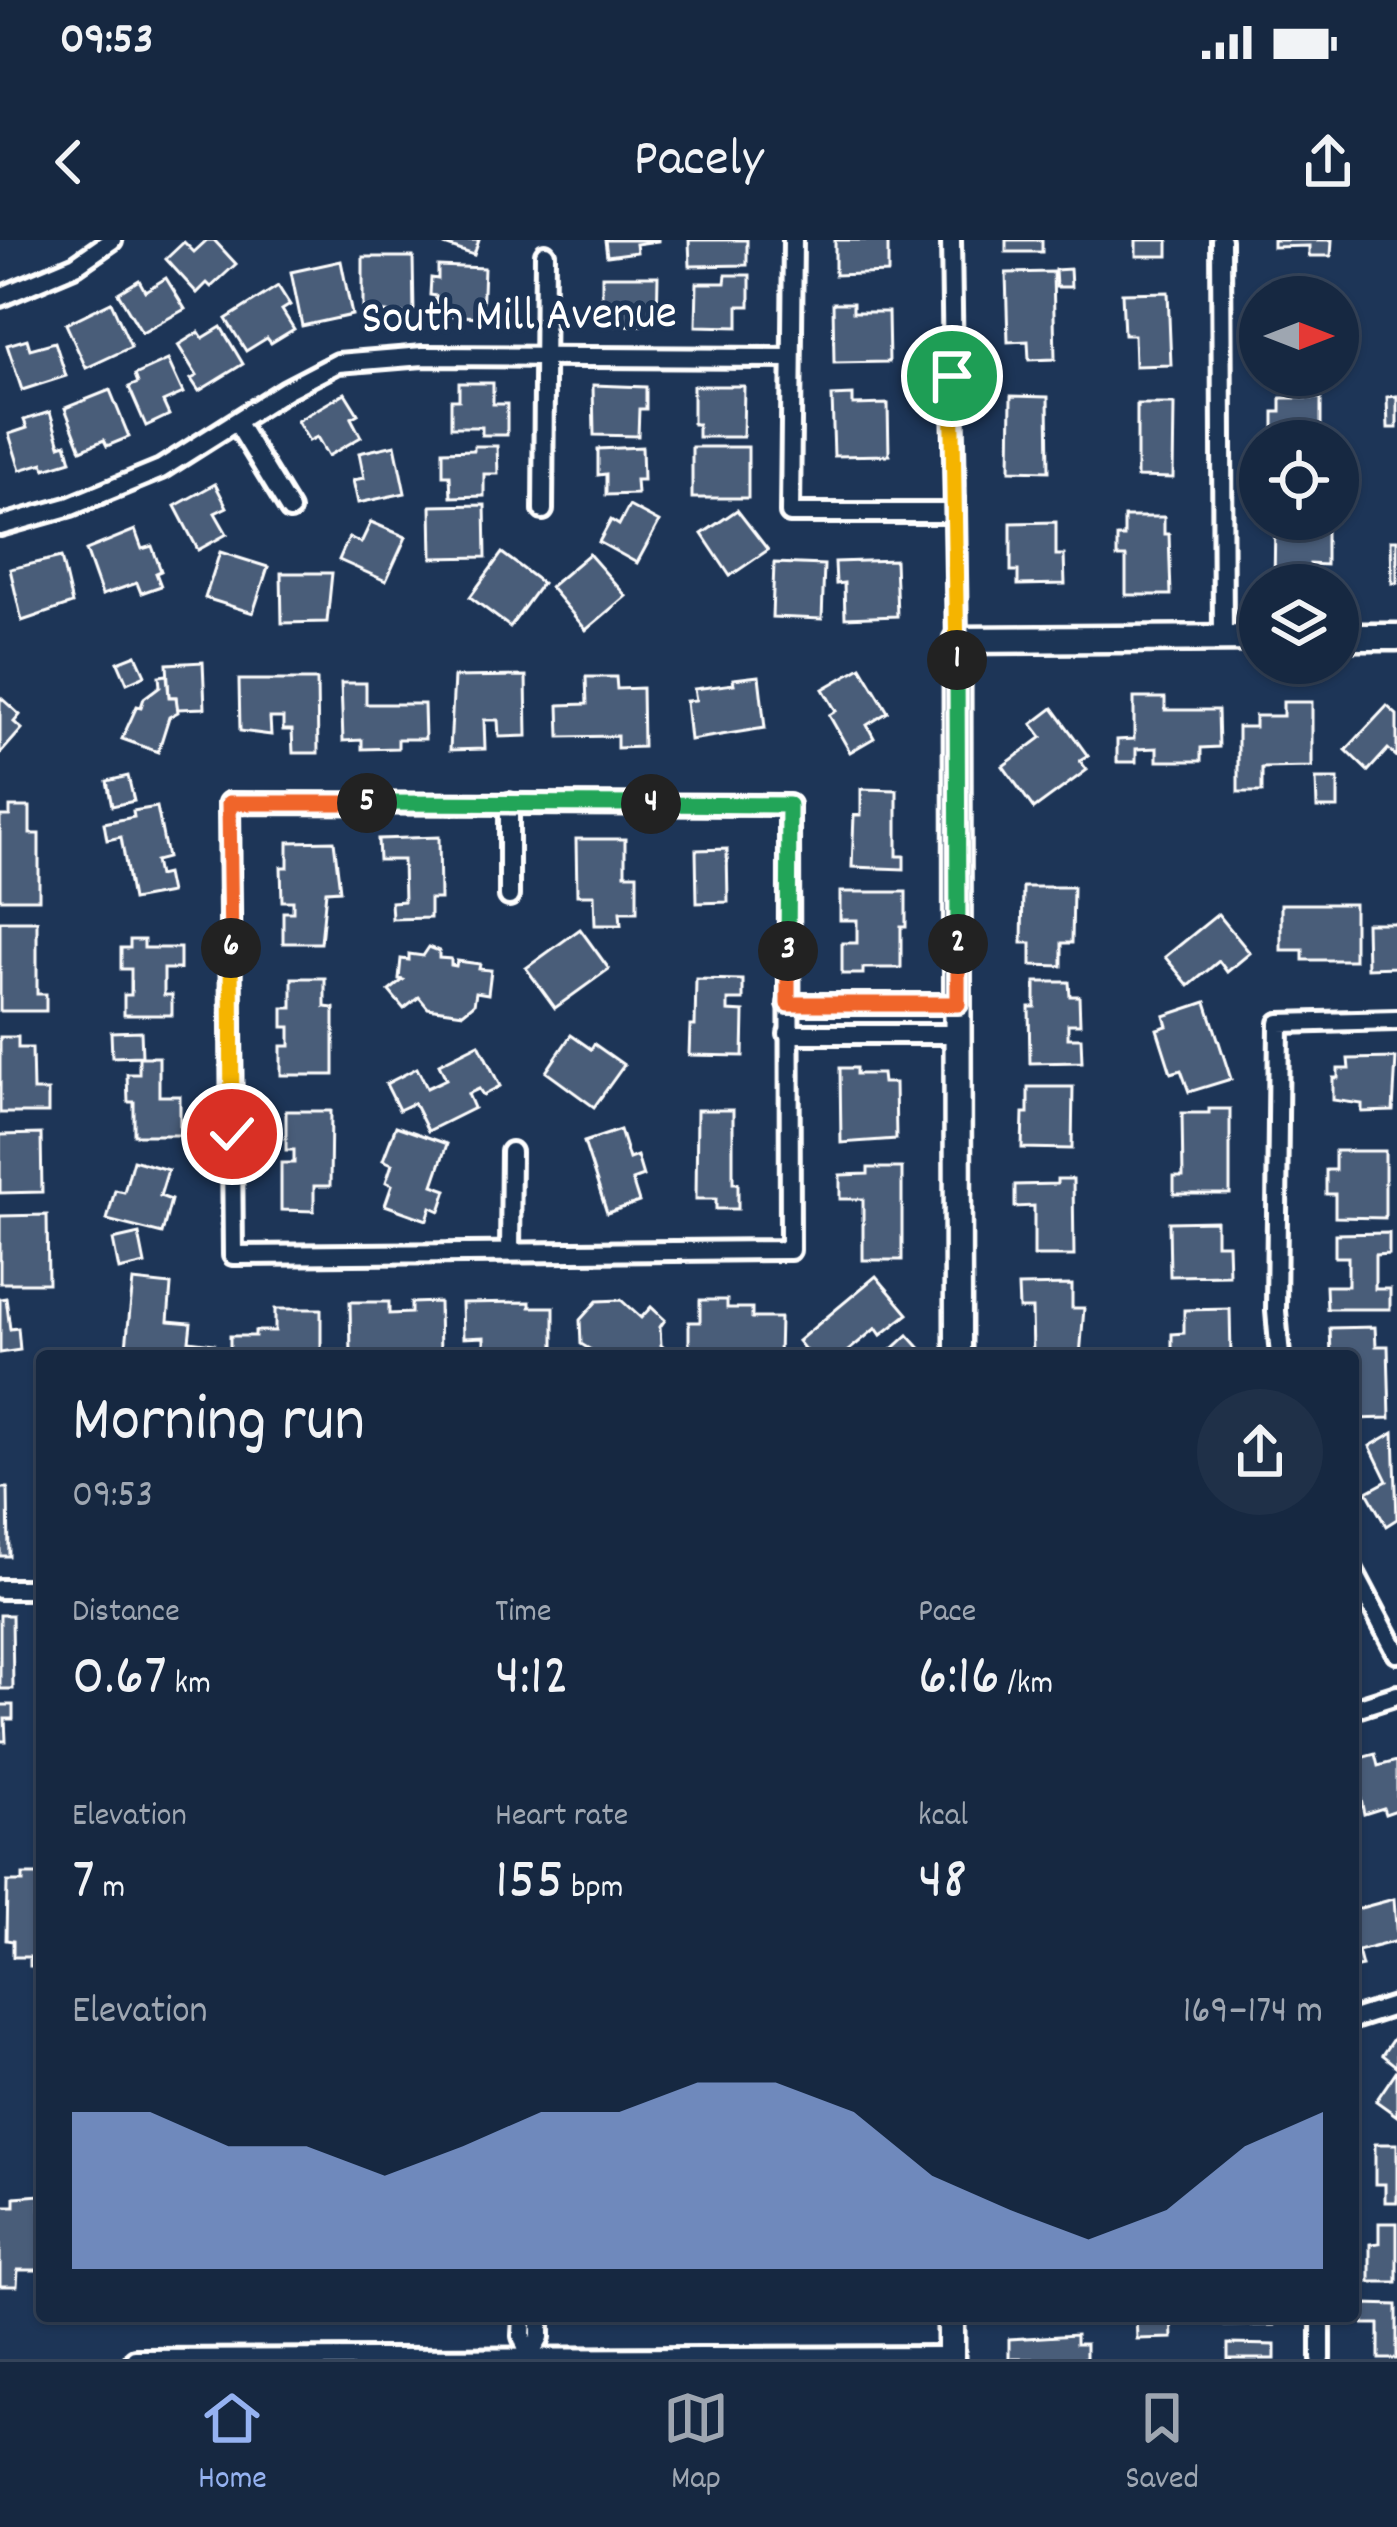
<!DOCTYPE html>
<meta charset="utf-8">
<style>
body{margin:0;font-family:Dekko,sans-serif;background:#1f3048;color:#f1f3f6;height:100vh;display:flex;flex-direction:column;font-size:45px;white-space:nowrap}
*{box-sizing:border-box;margin:0}
p{font-size:39px;color:#9ea6b1}
.icon{flex:none;width:66px;height:66px;fill:none;stroke:currentColor;stroke-width:2;stroke-linecap:round;stroke-linejoin:round}
.map{position:relative;flex:1;overflow:hidden}
.side{position:absolute;left:36px;top:1110px;width:1323px;height:972px;display:flex;flex-direction:column;background:#162841;border-radius:12px;box-shadow:0 3px 9px #0004,0 0 0 3px #35445a}
.side>*{flex:none}
.needle{width:78px;rotate:90deg}
.controls{position:absolute;left:1239px;top:36px;display:grid;gap:24px}
.controls a{display:grid;place-items:center;width:120px;height:120px;border-radius:50%;background:#162841;box-shadow:0 3px 9px #0004,0 0 0 3px #35445a;font-size:60px}
.pin{position:absolute;display:grid;place-items:center;width:102px;height:102px;color:#fff;margin:-51px;border:6px solid #fff;border-radius:50%;box-shadow:0 3px 12px #0007}
.km{position:absolute;width:60px;height:60px;margin:-30px;border-radius:50%;background:#222;color:#fff;font-size:33px;line-height:60px;text-align:center}
.round{display:grid;place-items:center;flex:none;width:126px;height:126px;border-radius:63px;background:#1f3048}
.overview{display:flex;align-items:center;justify-content:space-between;height:204px;padding:0 36px}
h1{font-size:66px;font-weight:600;line-height:90px}
.figures{display:grid;grid-template-columns:repeat(3,1fr);gap:18px;height:204px;padding:12px 36px}
.figures div{display:grid;align-content:center}
.figures b{font-size:60px;font-weight:600}
.figures small{font-size:33px;font-weight:400}
.figures p{font-size:33px}
.chart{height:336px;padding:24px 36px}
.chart p{display:flex;justify-content:space-between}
.chart svg{width:100%;height:216px;margin-top:12px;fill:#95b2f1;opacity:.7}
.status{display:flex;justify-content:space-between;align-items:center;height:84px;padding:0 60px;background:#162841;direction:ltr}
.status svg{height:33px;fill:currentColor}
header{display:flex;justify-content:space-between;align-items:center;height:156px;padding:0 36px;background:#162841;font-size:54px;font-weight:600}
.tab-bar{display:flex;justify-content:space-around;align-items:center;height:168px;border-top:3px solid #35445a;background:#162841;font-size:33px;color:#9ea6b1}
.tab-bar a{display:grid;justify-items:center;gap:6px}
.tab-bar .selected{color:#95b2f1}
.map>svg:first-child{display:block}
.building{fill:#4a5d79;stroke:#fff;stroke-width:3}
.lines{fill:none;stroke-linecap:round;stroke-linejoin:round}
.street-casing{stroke:#fff;stroke-width:26}
.secondary-casing{stroke:#fff;stroke-width:33}
.street{stroke:#1d3557;stroke-width:16}
.secondary{stroke:#1d3557;stroke-width:24}
.split-1-casing{stroke:#fff;stroke-width:24}
.split-2-casing{stroke:#fff;stroke-width:24}
.split-3-casing{stroke:#fff;stroke-width:24}
.split-4-casing{stroke:#fff;stroke-width:24}
.split-5-casing{stroke:#fff;stroke-width:24}
.split-6-casing{stroke:#fff;stroke-width:24}
.split-7-casing{stroke:#fff;stroke-width:24}
.split-1{stroke:#f5b400;stroke-width:15}
.split-2{stroke:#22a559;stroke-width:15}
.split-3{stroke:#f0652b;stroke-width:15}
.split-4{stroke:#22a559;stroke-width:15}
.split-5{stroke:#22a559;stroke-width:15}
.split-6{stroke:#f0652b;stroke-width:15}
.split-7{stroke:#f5b400;stroke-width:15}
.labels{text-anchor:middle;dominant-baseline:central;stroke-width:10;stroke-linejoin:round;paint-order:stroke}
.street-label{font-size:48px;fill:#fff;stroke:#1d3557}
</style>
<div class="status"><b>09:53</b><svg viewBox="0 0 49 12"><path d="M0 12V9h3v3zM5 12V6h3v6zM10 12V3h3v9zM15 12V0h3v12zM26 1h20v11H26zM47 4h2v5h-2z"/></svg></div>
<header><svg class="icon" aria-label="back" viewBox="0 0 24 24"><path d="M15 5l-7 7 7 7"/></svg>Pacely<svg class="icon" aria-label="share" viewBox="0 0 24 24"><path d="M12 15V3M7 8l5-5 5 5M5 13v7h14v-7"/></svg></header>
<div class="map">
<svg width="1397" height="2119" viewBox="0 0 1397 2119">
<rect width="100%" height="100%" fill="#1d3557"/>
<filter id="ink" filterUnits="userSpaceOnUse"><feTurbulence type="fractalNoise" baseFrequency=".00833" numOctaves="2"/><feDisplacementMap in="SourceGraphic" scale="24" xChannelSelector="R" yChannelSelector="G"/><feConvolveMatrix kernelMatrix="1 2 1 2 8 2 1 2 1" color-interpolation-filters="sRGB"/></filter>
<g filter="url(#ink)">
<g class="building">
<polygon points="207,0 214,0 236,24 211,47 207,43 197,53 166,19 184,2 194,12"/>
<polygon points="430,0 479,0 474,15"/>
<polygon points="605,0 658,0 658,1 636,4 637,12 607,16"/>
<polygon points="689,0 747,0 747,25 690,26"/>
<polygon points="835,0 888,0 888,33 835,35"/>
<rect x="1006" y="0" width="36" height="12"/>
<rect x="1136" y="0" width="32" height="16"/>
<polygon points="1273,0 1332,0 1331,16 1309,16 1309,6 1273,7"/>
<polygon points="363,17 413,17 414,74 363,72"/>
<polygon points="341,21 352,75 302,86 291,32"/>
<polygon points="438,26 484,28 482,77 435,75 436,56 430,55 431,38 438,39"/>
<polygon points="1070,29 1071,47 1056,47 1055,30"/>
<polygon points="1053,32 1055,119 1029,120 1028,101 1008,102 1006,33"/>
<polygon points="726,35 750,35 750,66 738,66 738,87 696,86 697,43 725,43"/>
<polygon points="602,36 658,36 657,81 648,81 648,85 602,86"/>
<polygon points="166,38 185,69 142,93 118,53 139,40 145,51"/>
<polygon points="278,46 290,65 282,70 294,89 271,103 267,98 246,111 226,79"/>
<polygon points="1168,52 1171,125 1135,126 1134,95 1124,95 1122,53"/>
<polygon points="111,62 131,107 86,128 66,84"/>
<polygon points="833,63 853,63 853,72 888,72 889,122 834,123"/>
<polygon points="221,87 243,124 199,151 191,139 197,136 178,105 199,92 203,98"/>
<polygon points="27,99 30,109 55,102 66,136 22,150 7,105"/>
<polygon points="168,120 183,153 163,162 169,175 146,186 129,147 138,143 135,135"/>
<polygon points="1278,135 1308,135 1308,144 1278,145"/>
<polygon points="459,143 493,143 493,164 507,164 507,195 482,195 482,187 451,187 451,160 459,160"/>
<polygon points="593,145 646,147 646,169 639,169 638,196 594,195"/>
<polygon points="693,146 744,146 743,197 698,197 698,184 693,184"/>
<polygon points="110,150 129,197 107,206 104,200 81,210 65,168"/>
<polygon points="345,153 358,174 351,178 361,197 328,216 317,197 309,201 297,181"/>
<polygon points="853,155 853,165 888,164 889,215 834,216 832,156"/>
<polygon points="1011,156 1048,157 1049,231 1010,230"/>
<polygon points="1397,156 1397,188 1388,188 1387,157"/>
<polygon points="1281,158 1321,158 1321,201 1274,201 1274,172 1281,172"/>
<polygon points="1137,164 1174,164 1173,238 1137,237"/>
<polygon points="50,172 60,205 66,203 71,221 45,229 43,223 20,230 9,194 27,188 24,180"/>
<polygon points="395,205 405,253 358,263 353,240 364,238 359,213"/>
<polygon points="474,206 497,206 498,234 484,234 484,256 451,257 450,235 443,235 443,211 474,210"/>
<polygon points="642,207 643,240 636,240 637,254 606,255 606,234 598,235 598,209"/>
<rect x="692" y="207" width="56" height="51"/>
<polygon points="215,244 227,267 215,273 227,294 198,310 175,266"/>
<polygon points="485,265 486,317 432,318 431,266"/>
<polygon points="629,266 659,282 637,323 599,302 611,280 619,285"/>
<polygon points="737,270 768,310 730,336 702,294"/>
<polygon points="1124,277 1164,277 1164,294 1169,294 1171,355 1126,355 1126,317 1117,317 1117,297 1124,297"/>
<polygon points="1275,280 1326,281 1326,325 1310,324 1310,345 1274,345"/>
<polygon points="371,282 406,297 386,341 339,320 349,297 361,303"/>
<polygon points="1056,282 1056,315 1064,315 1065,344 1018,345 1018,331 1011,331 1011,283"/>
<polygon points="135,290 142,309 152,306 161,331 156,333 161,346 141,353 137,343 102,355 86,310"/>
<polygon points="1391,300 1397,300 1397,343 1392,343"/>
<polygon points="220,312 268,327 253,373 205,358"/>
<polygon points="502,313 542,343 510,387 470,357"/>
<polygon points="589,314 626,356 586,390 550,347"/>
<polygon points="61,317 72,364 22,381 10,329"/>
<polygon points="895,320 897,376 845,378 844,343 836,344 835,322"/>
<polygon points="774,323 824,325 822,379 772,377"/>
<polygon points="281,333 332,333 327,382 282,383"/>
<polygon points="136,415 145,435 127,443 118,422"/>
<polygon points="203,422 205,468 177,469 176,457 169,457 167,424"/>
<polygon points="861,427 888,472 867,485 874,498 850,512 829,475 836,471 823,449"/>
<polygon points="167,435 169,457 176,457 178,472 169,477 158,512 122,499 137,466 141,467 144,458 160,446 159,436"/>
<polygon points="526,436 527,496 499,497 498,480 484,480 485,509 450,510 454,437"/>
<polygon points="759,436 765,488 690,500 686,461 696,460 694,449 734,444 733,439"/>
<polygon points="586,437 616,437 617,449 642,448 643,507 617,508 617,496 560,497 559,465 587,464"/>
<polygon points="239,440 317,440 318,513 293,513 292,490 283,490 283,478 270,478 271,495 240,491"/>
<polygon points="341,443 366,443 366,464 424,464 425,499 398,499 398,508 362,509 362,500 343,501"/>
<polygon points="0,457 20,475 14,482 22,489 0,514"/>
<polygon points="1134,458 1165,458 1165,470 1218,470 1219,507 1201,508 1201,521 1157,521 1157,508 1136,509 1136,522 1117,522 1117,500 1134,499"/>
<polygon points="1283,462 1312,462 1312,527 1262,528 1262,552 1238,552 1238,487 1255,487 1255,476 1283,476"/>
<polygon points="1387,466 1397,475 1397,517 1388,509 1368,531 1346,510"/>
<polygon points="1053,468 1088,516 1080,521 1087,530 1034,569 1003,526 1042,497 1032,484"/>
<polygon points="128,536 134,561 112,566 107,541"/>
<polygon points="1316,539 1338,539 1338,568 1317,568"/>
<polygon points="861,549 897,550 897,616 904,616 904,629 852,627 854,575 861,575"/>
<polygon points="10,567 30,567 30,594 39,594 39,659 0,659 0,576 10,576"/>
<polygon points="157,567 167,618 155,621 158,636 166,634 170,653 132,660 121,597 107,600 104,583 134,577 133,571"/>
<polygon points="439,597 440,659 430,659 430,678 392,679 391,662 404,661 403,620 379,620 378,599"/>
<polygon points="576,599 625,599 625,634 637,634 637,672 620,672 621,685 595,685 594,655 577,655"/>
<polygon points="334,601 340,650 326,651 321,703 283,703 283,672 293,672 293,661 282,661 281,627 288,627 288,602"/>
<polygon points="727,609 728,662 697,663 696,610"/>
<polygon points="1023,647 1073,647 1072,703 1062,703 1062,726 1031,725 1031,703 1022,703"/>
<polygon points="840,652 906,652 906,687 901,687 901,728 863,728 863,734 842,734 842,703 857,703 857,680 840,680"/>
<polygon points="1281,664 1354,664 1354,720 1303,720 1303,710 1281,710"/>
<polygon points="1218,674 1250,713 1227,732 1219,721 1189,746 1165,717"/>
<polygon points="0,681 37,681 37,754 46,754 46,771 0,771"/>
<polygon points="1366,683 1397,683 1397,727 1367,728"/>
<polygon points="580,689 609,729 555,768 526,728"/>
<polygon points="130,700 144,700 144,708 180,708 180,729 164,729 164,755 172,755 172,775 124,775 124,755 131,755 131,729 121,729 121,708 130,708"/>
<polygon points="429,707 439,711 439,718 451,719 451,725 456,726 457,721 480,724 479,729 491,730 488,754 476,752 474,764 463,773 428,768 419,757 404,769 389,751 403,740 399,739 401,719 409,720 409,714 423,716"/>
<polygon points="292,738 325,738 325,767 334,768 334,835 281,835 281,806 290,806 290,787 283,787 283,768 292,768"/>
<polygon points="696,739 743,740 743,760 728,760 728,771 744,772 743,816 689,815 690,786 695,786"/>
<polygon points="1035,742 1069,742 1070,756 1079,756 1080,784 1068,784 1068,798 1081,798 1082,822 1030,823 1029,767 1035,767"/>
<polygon points="1206,762 1231,839 1189,852 1181,830 1171,833 1157,789 1167,786 1164,776"/>
<polygon points="141,791 142,816 112,817 111,792"/>
<polygon points="571,795 591,809 594,804 624,825 594,867 546,832"/>
<polygon points="0,797 18,797 18,808 32,808 33,851 48,851 48,873 0,873"/>
<polygon points="479,804 500,846 483,855 479,849 468,854 474,868 428,891 414,863 399,870 386,844 417,828 427,848 446,839 439,824"/>
<polygon points="139,817 159,817 159,856 180,856 180,895 134,895 134,862 128,862 127,834 139,834"/>
<polygon points="1396,818 1393,871 1362,872 1362,864 1333,860 1333,838 1338,838 1338,829 1349,829 1348,819"/>
<polygon points="840,828 856,828 856,834 882,834 883,843 895,843 896,899 841,903"/>
<polygon points="1028,847 1073,847 1072,909 1022,908 1023,873 1028,873"/>
<polygon points="1209,869 1230,869 1230,954 1174,954 1174,937 1183,937 1182,873 1209,873"/>
<polygon points="697,870 733,870 733,943 738,943 738,969 716,969 716,959 696,959"/>
<polygon points="286,871 331,871 330,946 314,946 314,971 281,970 281,923 294,923 294,910 286,910"/>
<polygon points="396,886 447,904 433,945 447,950 440,971 431,967 427,980 385,965 392,945 386,942 392,924 383,920"/>
<polygon points="620,890 629,919 637,916 643,936 632,940 639,962 607,973 584,902"/>
<polygon points="41,894 42,952 0,953 0,895"/>
<polygon points="1335,911 1385,911 1385,978 1335,977 1335,954 1326,954 1326,930 1335,930"/>
<polygon points="133,920 168,930 160,956 171,960 162,994 107,980 115,950 124,952"/>
<polygon points="868,928 902,928 902,1020 863,1020 863,959 840,959 840,935 868,934"/>
<polygon points="1057,939 1073,939 1074,1016 1034,1016 1034,966 1015,967 1015,945 1057,944"/>
<polygon points="47,975 48,1043 0,1043 0,976"/>
<polygon points="1216,981 1216,1004 1228,1004 1229,1035 1170,1036 1169,982"/>
<polygon points="1389,993 1389,1014 1375,1015 1375,1049 1390,1049 1390,1069 1327,1069 1326,1046 1348,1046 1348,1017 1335,1017 1335,994"/>
<polygon points="139,994 145,1024 119,1030 113,1000"/>
<polygon points="876,1036 908,1074 881,1095 876,1088 842,1116 810,1116 798,1101"/>
<polygon points="133,1041 171,1045 168,1081 191,1083 189,1101 214,1104 213,1116 125,1116"/>
<polygon points="1072,1045 1072,1068 1084,1068 1080,1116 1033,1116 1032,1069 1019,1069 1018,1046"/>
<polygon points="6,1058 10,1089 18,1088 20,1110 0,1113 0,1059"/>
<polygon points="621,1060 641,1078 651,1067 665,1080 660,1087 661,1105 665,1109 660,1116 601,1116 581,1104 580,1080 597,1061"/>
<polygon points="700,1060 727,1060 727,1068 752,1068 752,1078 780,1078 779,1116 689,1116 689,1082 700,1082"/>
<polygon points="350,1062 389,1062 389,1074 411,1073 411,1063 439,1062 440,1116 351,1116"/>
<polygon points="530,1062 530,1067 554,1067 554,1112 526,1113 526,1116 484,1113 484,1097 463,1098 462,1063"/>
<polygon points="275,1069 321,1069 321,1116 230,1116 230,1096 255,1096 255,1091 275,1091"/>
<polygon points="1230,1069 1231,1116 1172,1116 1172,1094 1184,1093 1184,1070"/>
<polygon points="1375,1087 1376,1106 1388,1106 1390,1178 1353,1179 1353,1116 1331,1116 1330,1088"/>
<polygon points="908,1095 925,1114 885,1116"/>
<polygon points="1394,1192 1397,1279 1386,1286 1367,1252 1387,1241 1370,1206"/>
<polygon points="0,1248 8,1248 9,1316 0,1316"/>
<polygon points="0,1375 12,1375 13,1449 0,1449"/>
<polygon points="0,1465 13,1465 13,1479 5,1479 6,1501 0,1501"/>
<polygon points="1375,1514 1378,1526 1397,1521 1397,1570 1385,1574 1383,1568 1364,1574 1353,1520"/>
<polygon points="23,1635 42,1635 42,1726 30,1726 30,1717 13,1717 13,1701 6,1700 7,1642 23,1642"/>
<polygon points="1394,1659 1397,1701 1358,1711 1362,1726 1353,1728 1353,1670"/>
<polygon points="1393,1799 1397,1802 1397,1827 1382,1815"/>
<polygon points="1397,1830 1397,1876 1376,1861"/>
<polygon points="1375,1904 1397,1904 1397,1962 1385,1962 1385,1944 1375,1944"/>
<polygon points="40,1955 42,2030 18,2030 17,2046 0,2046 0,1966 15,1966 15,1957"/>
<polygon points="1379,1983 1397,1983 1397,2042 1370,2042 1370,2004 1379,2003"/>
<polygon points="1364,2064 1397,2065 1397,2119 1379,2119 1379,2084 1364,2084"/>
<polygon points="1136,2076 1171,2076 1172,2098 1137,2099"/>
<polygon points="1225,2076 1273,2076 1274,2085 1225,2086"/>
<polygon points="1076,2095 1076,2104 1086,2104 1086,2119 1009,2119 1009,2099"/>
<polygon points="1228,2104 1275,2105 1275,2119 1228,2119"/>
</g>
<g class="lines">
<defs>
<g id="street">
<polyline points="793,0 790,273 952,273"/>
<polyline points="951,0 957,400"/>
<polyline points="1221,0 1223,398"/>
<polyline points="0,57 76,25 112,0"/>
<polyline points="237,183 290,270"/>
<polyline points="543,270 545,14"/>
<polyline points="0,286 71,266 161,229 286,150 338,123 423,116 791,118"/>
<polygon points="229,563 789,565 790,1010 233,1015"/>
<polyline points="509,563 509,656"/>
<polyline points="788,764 958,764"/>
<polyline points="788,794 958,794"/>
<polyline points="510,1012 511,912"/>
<polyline points="1280,1116 1276,1071 1279,783 1397,780"/>
<polyline points="1353,1330 1397,1413"/>
<polyline points="0,1349 42,1349"/>
<polyline points="1353,1469 1397,1455"/>
<polyline points="1353,1779 1397,1765"/>
<polyline points="523,2076 522,2096 529,2116"/>
<polyline points="1321,2076 1321,2119"/>
<polyline points="529,2116 540,2097 540,2076"/>
<polyline points="135,2119 951,2116"/>
</g>
<g id="secondary">
<polyline points="1338,397 1397,397"/>
<polyline points="958,1116 957,400 1260,398"/>
<polyline points="951,2119 951,2076"/>
</g>
</defs>
<use href="#street" class="street-casing"/>
<use href="#secondary" class="secondary-casing"/>
<use href="#street" class="street"/>
<use href="#secondary" class="secondary"/>
</g>
</g>
<g class="lines" filter="url(#ink)">
<defs>
<polyline id="split-1" points="952,136 957,420"/>
<polyline id="split-2" points="957,420 958,704"/>
<polyline id="split-3" points="788,711 788,764 958,764 958,704"/>
<polyline id="split-4" points="651,564 789,565 788,711"/>
<polyline id="split-5" points="367,563 651,564"/>
<polyline id="split-6" points="231,708 229,563 367,563"/>
<polyline id="split-7" points="231,708 232,894"/>
</defs>
<use href="#split-1" class="split-1-casing"/>
<use href="#split-2" class="split-2-casing"/>
<use href="#split-3" class="split-3-casing"/>
<use href="#split-4" class="split-4-casing"/>
<use href="#split-5" class="split-5-casing"/>
<use href="#split-6" class="split-6-casing"/>
<use href="#split-7" class="split-7-casing"/>
<use href="#split-1" class="split-1"/>
<use href="#split-2" class="split-2"/>
<use href="#split-3" class="split-3"/>
<use href="#split-4" class="split-4"/>
<use href="#split-5" class="split-5"/>
<use href="#split-6" class="split-6"/>
<use href="#split-7" class="split-7"/>
</g>
<g class="labels">
<g class="street-label">
<text transform="translate(519 79) rotate(-1)">South Mill Avenue</text>
</g>
</g>
</svg>
<div class="controls">
<a><svg class="needle" viewBox="-14 -14 28 28"><path d="M0-13l5 13h-10z" fill="#e53935"/><path d="M0 13l5-13h-10z" fill="#9ea6b1"/></svg></a>
<a><svg class="icon" aria-label="locate" viewBox="0 0 24 24"><circle cx="12" cy="12" r="6"/><path d="M12 2v4M12 18v4M2 12h4M18 12h4"/></svg></a>
<a><svg class="icon" aria-label="layers" viewBox="0 0 24 24"><path d="M12 4l9 5-9 5-9-5zM3 14l9 5 9-5"/></svg></a>
</div>
<div class="pin" style="left:952px;top:136px;background:#1e9e55"><svg class="icon" aria-label="arrive" viewBox="0 0 24 24"><path d="M6 21V4h12l-3 4 3 4H6"/></svg></div>
<div class="pin" style="left:232px;top:894px;background:#d93025"><svg class="icon" aria-label="check" viewBox="0 0 24 24"><path d="M5 12l5 5 9-10"/></svg></div>
<b class="km" style="left:957px;top:420px">1</b>
<b class="km" style="left:958px;top:704px">2</b>
<b class="km" style="left:788px;top:711px">3</b>
<b class="km" style="left:651px;top:564px">4</b>
<b class="km" style="left:367px;top:563px">5</b>
<b class="km" style="left:231px;top:708px">6</b>
<section class="side">
<div class="overview"><div><h1>Morning run</h1><p>09:53</p></div><a class="round"><svg class="icon" aria-label="share" viewBox="0 0 24 24"><path d="M12 15V3M7 8l5-5 5 5M5 13v7h14v-7"/></svg></a></div>
<div class="figures">
<div><p>Distance</p><b>0.67<small> km</small></b></div>
<div><p>Time</p><b>4:12</b></div>
<div><p>Pace</p><b>6:16<small> /km</small></b></div>
</div>
<div class="figures">
<div><p>Elevation</p><b>7<small> m</small></b></div>
<div><p>Heart rate</p><b>155<small> bpm</small></b></div>
<div><p>kcal</p><b>48</b></div>
</div>
<div class="chart"><p><span>Elevation</span>169–174 m</p>
<svg viewBox="0 0 160 44" preserveAspectRatio="none"><path d="M0 44V12L10 12L20 19L30 19L40 25L50 19L60 12L70 12L80 6L90 6L100 12L110 25L120 32L130 38L140 32L150 19L160 12V44z"/></svg>
</div>
</section>
</div>
<nav class="tab-bar">
<a class="selected"><svg class="icon" aria-label="home" viewBox="0 0 24 24"><path d="M3 11l9-7 9 7M6 9v11h12V9"/></svg>Home</a>
<a><svg class="icon" aria-label="map" viewBox="0 0 24 24"><path d="M3 6l6-2 6 2 6-2v14l-6 2-6-2-6 2zM9 4v14M15 6v14"/></svg>Map</a>
<a><svg class="icon" aria-label="saved" viewBox="0 0 24 24"><path d="M7 4h10v16l-5-4-5 4z"/></svg>Saved</a>
</nav>
